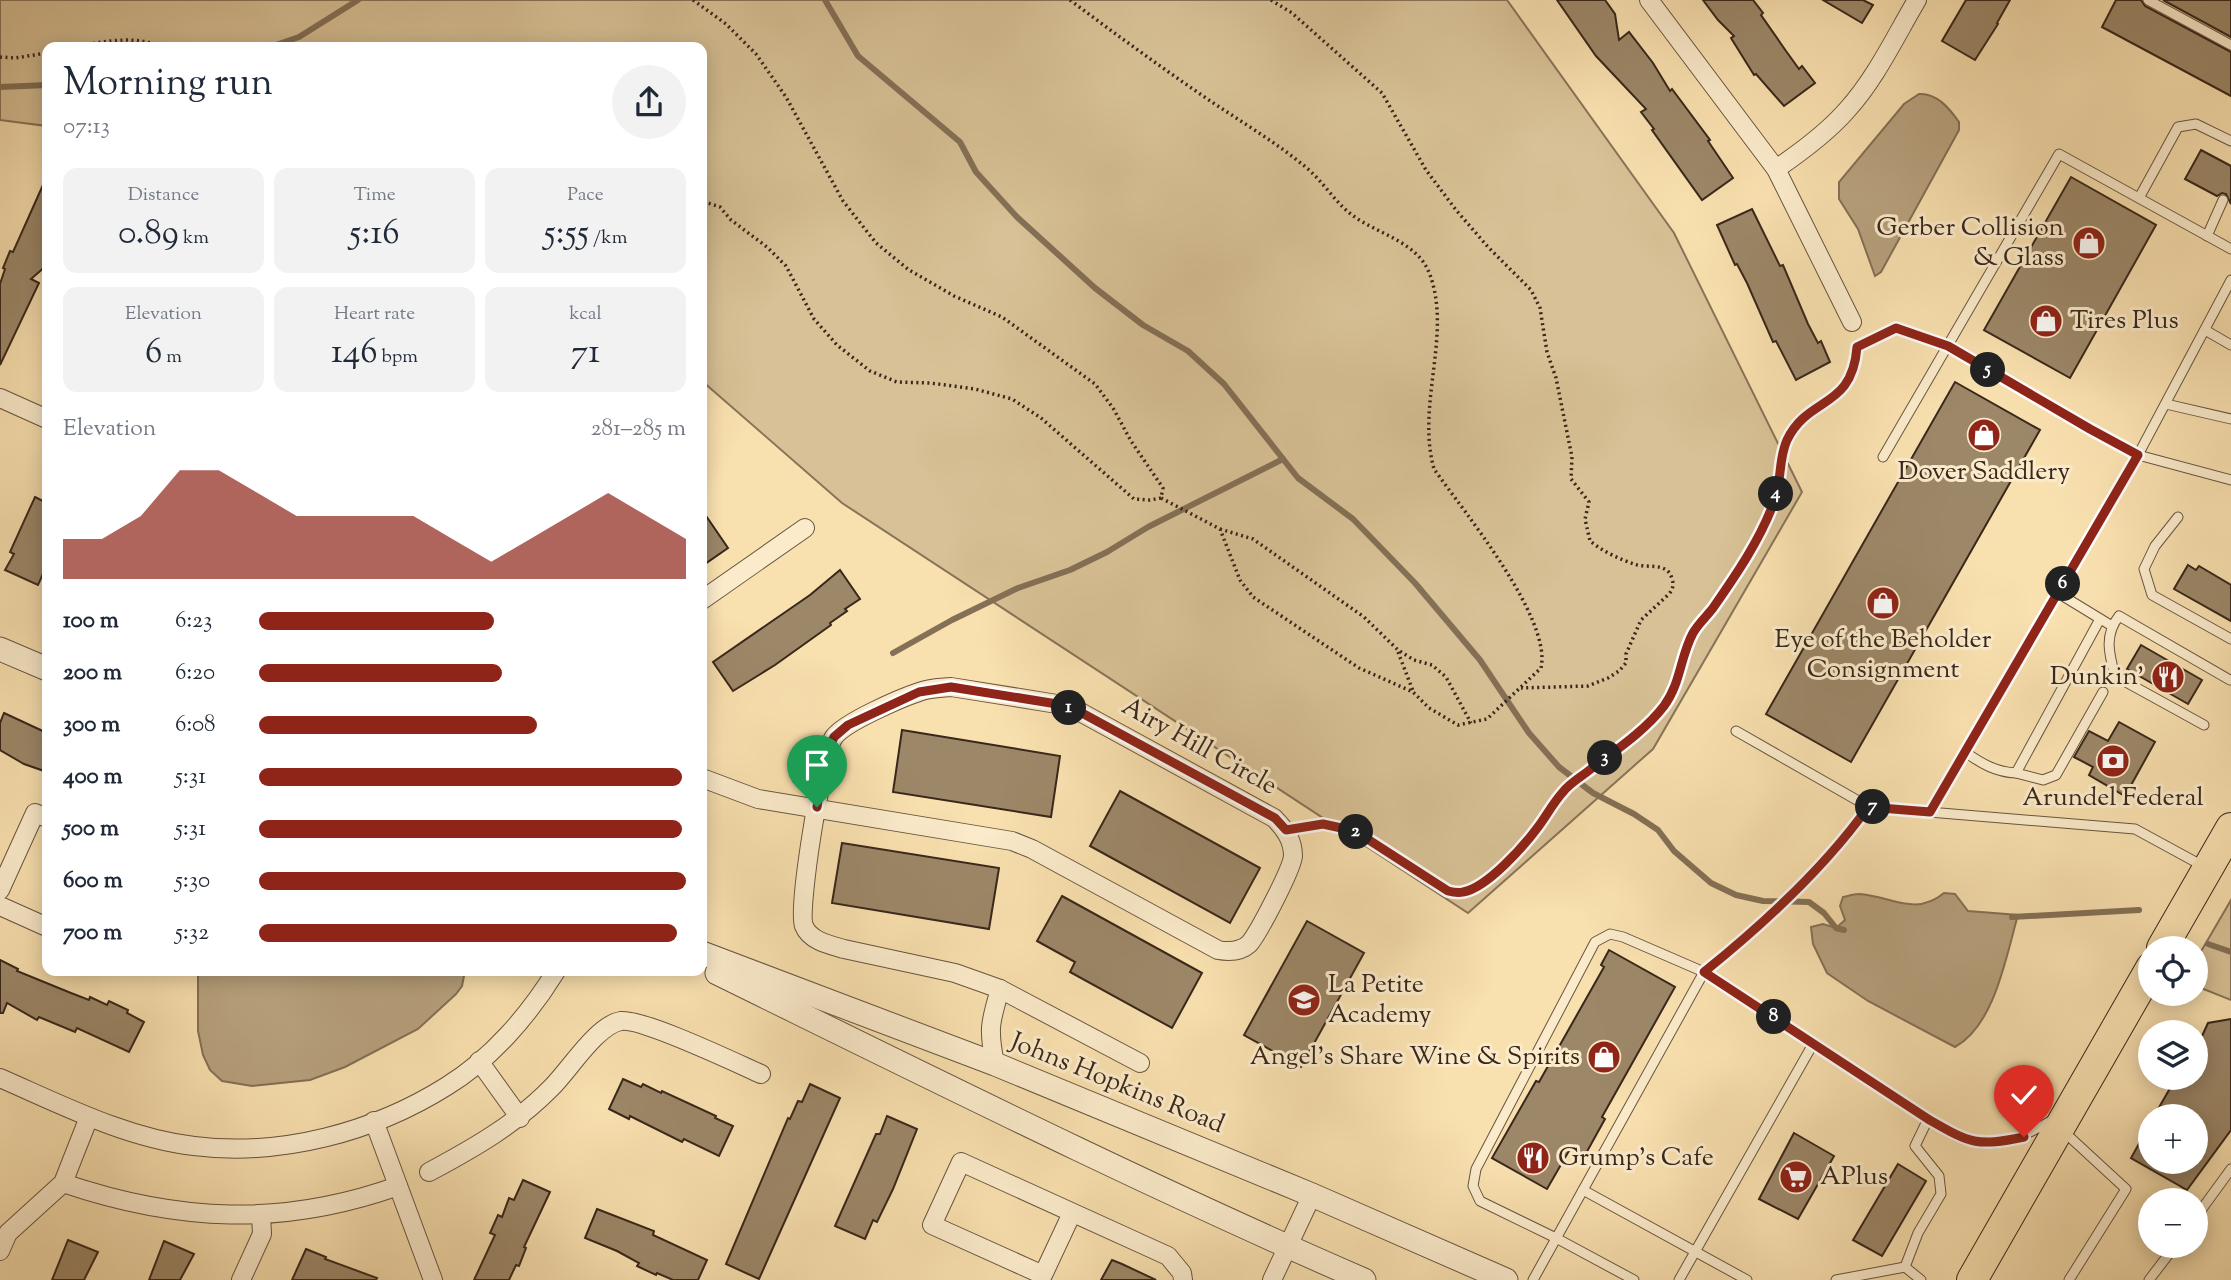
<!DOCTYPE html>
<meta charset="utf-8">
<style>
body{margin:0;font-family:"Sorts Mill Goudy",serif;background:#f2f2f3;color:#1f2937;height:100vh;display:flex;flex-direction:column;font-size:26px;white-space:nowrap}
*{box-sizing:border-box;margin:0}
p{font-size:23px;color:#747a83}
.icon{flex:none;width:38px;height:38px;fill:none;stroke:currentColor;stroke-width:2;stroke-linecap:round;stroke-linejoin:round}
.map{position:relative;flex:1;overflow:hidden}
.drawer{position:absolute;left:42px;top:42px;width:665px;height:934px;display:flex;flex-direction:column;background:#fff;border-radius:14px;box-shadow:0 4px 18px #0003}
.drawer>*{flex:none}
.fabs{position:absolute;left:2138px;top:936px;display:grid;gap:14px}
.fabs a{display:grid;place-items:center;width:70px;height:70px;border-radius:50%;background:#fff;box-shadow:0 4px 18px #0003;font-size:35px}
.pin{position:absolute;display:grid;place-items:center;width:60px;height:60px;color:#fff;margin:-72px -30px;border-radius:50% 50% 50% 0;rotate:-45deg;box-shadow:0 0 7px #0007}
.pin .icon{rotate:45deg}
.km{position:absolute;width:35px;height:35px;margin:-18px;border-radius:50%;background:#222;color:#fff;font-size:19px;line-height:35px;text-align:center}
.round{display:grid;place-items:center;flex:none;width:74px;height:74px;border-radius:37px;background:#f2f2f3}
.headline{display:flex;align-items:center;justify-content:space-between;height:119px;padding:0 21px}
h1{font-size:38px;font-weight:600;line-height:52px}
.metrics{display:grid;grid-template-columns:repeat(3,1fr);gap:10px;height:119px;padding:7px 21px}
.metrics div{display:grid;align-content:center;border-radius:14px;background:#f2f2f3;text-align:center}
.metrics b{font-size:35px;font-weight:600}
.metrics small{font-size:19px;font-weight:400}
.metrics p{font-size:19px}
.chart{height:196px;padding:14px 21px}
.chart p{display:flex;justify-content:space-between}
.chart svg{width:100%;height:126px;margin-top:7px;fill:#8f2418;opacity:.7}
ul{padding:0 21px;list-style:none;font-size:23px}
li{display:grid;grid-template-columns:112px 84px 1fr;align-items:center;height:52px}
li i{height:18px;border-radius:9px;background:#8f2418}
.map>svg:first-child{display:block}
.green{fill:#d8c196;stroke:#887458;stroke-width:2}
.water{fill:#b7a17d;stroke:#847056;stroke-width:2}
.lines{fill:none;stroke-linecap:round;stroke-linejoin:round}
.stream{stroke:#847056;stroke-width:6}
.building{fill:#9c8768;stroke:#38271b;stroke-width:2}
.service-casing{stroke:#685540;stroke-width:11}
.minor-casing{stroke:#685540;stroke-width:20}
.tertiary-casing{stroke:#685540;stroke-width:25}
.trunk-casing{stroke:#38271b;stroke-width:32}
.path{stroke:#38271b;stroke-width:3.5;stroke-dasharray:2 3.5;stroke-linecap:butt}
.service{stroke:#fbebcb;stroke-width:9}
.minor{stroke:#fbebcb;stroke-width:18}
.tertiary{stroke:#fbebcb;stroke-width:23}
.trunk{stroke:#f9e0af;stroke-width:30}
.route-casing{stroke:#fff;stroke-width:14}
.route{stroke:#8f2418;stroke-width:9}
.labels{text-anchor:middle;dominant-baseline:central;stroke-width:6;stroke-linejoin:round;paint-order:stroke}
.poi-label{font-size:26px;fill:#38271b;stroke:#fbebcb;text-anchor:start}
.street-label{font-size:26px;fill:#38271b;stroke:#fbebcb}
</style>
<div class="map">
<svg width="2231" height="1280" viewBox="0 0 2231 1280">
<rect width="100%" height="100%" fill="#f9e0af"/>
<filter id="stains"><feTurbulence type="fractalNoise" baseFrequency=".00286" numOctaves="4"/><feColorMatrix values="0 0 0 0 .2 0 0 0 0 .09 0 0 0 0 .02 0 0 0 .5 -.17"/></filter>
<radialGradient id="worn" r=".72"><stop offset=".6" stop-color="#630" stop-opacity="0"/><stop offset="1" stop-color="#630" stop-opacity=".3"/></radialGradient>
<g class="green">
<polygon points="0,0 1507,0 1674,233 1802,492 1653,749 1468,913 842,503 702,381 702,47 47,47 47,126 0,120"/>
<polygon points="2231,900 2231,1000 2196,986 2196,960"/>
</g>
<g class="water">
<path d="M1919 94C1937 93 1949 108 1959 122V130L1881 272 1875 276 1858 229 1839 199V182L1904 104Z"/>
<path d="M1944 893 1955 894 1968 911 2018 915C2006 956 1995 1025 1955 1047L1868 1001 1827 973 1813 944 1811 927 1823 924 1836 928 1845 920 1840 906 1843 897C1848 896 1854 894 1859 894 1891 896 1915 917 1944 893Z"/>
<polygon points="198,971 465,971 462,986 456,994 418,1029 345,1067 310,1080 252,1086 222,1081 210,1070 203,1055 198,1031"/>
</g>
<g class="lines">
<g class="stream">
<polyline points="825,0 858,56 960,142 976,172 1017,217 1095,288 1143,325 1188,351 1224,384 1298,478 1353,519 1415,583 1480,660 1529,733 1559,767 1593,793 1634,814 1658,830 1674,851 1711,883 1736,895 1763,901 1809,902 1824,913 1836,928 1844,930"/>
<polyline points="270,47 299,37 358,0"/>
<polyline points="0,87 47,85"/>
<polyline points="893,653 952,620 1018,588 1070,570 1107,552 1148,527 1283,459"/>
<polyline points="2012,917 2139,910"/>
<polyline points="2208,944 2231,952"/>
</g>
</g>
<g class="building">
<polygon points="1557,0 1605,0 1615,14 1619,40 1629,32 1653,63 1670,91 1672,89 1710,140 1708,141 1733,178 1702,200 1652,130 1654,129 1641,112 1646,109 1596,56"/>
<polygon points="1703,0 1753,0 1763,13 1761,15 1786,51 1799,69 1802,66 1815,83 1784,106 1756,74 1754,75 1731,38 1734,36 1718,20"/>
<polygon points="1823,0 1863,0 1873,5 1862,23"/>
<polygon points="1966,0 2010,0 1997,23 1998,24 1975,60 1942,41"/>
<polygon points="2116,0 2141,0 2145,6 2231,52 2231,96 2102,27"/>
<polygon points="2163,0 2231,0 2231,37"/>
<polygon points="2201,150 2231,166 2231,204 2226,194 2222,193 2217,196 2185,179"/>
<polygon points="47,176 47,265 31,279 39,283 0,365 0,284 5,269 3,268 10,251 13,252"/>
<polygon points="2071,177 2156,225 2070,378 1984,330"/>
<polygon points="1752,209 1780,266 1783,265 1808,324 1818,343 1821,341 1830,362 1796,380 1776,341 1773,342 1747,283 1737,264 1735,265 1717,225"/>
<polygon points="1955,382 2040,430 1851,762 1766,714"/>
<polygon points="35,497 47,503 47,565 38,585 5,570 14,554 10,552"/>
<polygon points="702,510 728,548 702,566"/>
<polygon points="2188,565 2196,570 2199,566 2231,585 2231,621 2174,589"/>
<polygon points="840,570 860,599 845,609 847,611 830,623 831,625 775,665 733,691 713,662 810,595"/>
<polygon points="2141,645 2202,680 2188,704 2127,669"/>
<polygon points="4,713 47,733 47,772 24,764 0,750 0,723"/>
<polygon points="2119,722 2155,742 2125,796 2089,775 2093,767 2074,757 2089,731 2108,741"/>
<polygon points="902,730 1060,756 1051,817 893,792"/>
<polygon points="1120,791 1260,868 1230,923 1090,846"/>
<polygon points="842,843 999,868 989,929 832,903"/>
<polygon points="1062,896 1202,973 1172,1028 1070,972 1075,962 1037,941"/>
<polygon points="1307,921 1364,953 1301,1067 1244,1035"/>
<polygon points="1609,950 1675,987 1602,1117 1605,1119 1584,1157 1570,1149 1547,1189 1492,1158 1536,1081 1539,1082 1604,967 1601,965"/>
<polygon points="0,960 18,969 17,971 71,993 89,1000 90,997 107,1005 109,1001 128,1010 127,1013 144,1022 129,1052 77,1028 75,1032 39,1017 37,1020 7,1003 3,1013 0,1013"/>
<polygon points="2231,1019 2231,1130 2187,1190 2131,1158 2151,1122 2151,1162 2196,1162 2196,1116 2154,1116 2176,1078 2196,1078 2196,1049 2208,1023"/>
<polygon points="623,1079 641,1087 643,1084 661,1093 662,1091 716,1116 715,1118 733,1126 719,1156 684,1139 682,1142 630,1116 629,1119 609,1109"/>
<polygon points="810,1084 840,1098 759,1279 726,1264 788,1118 790,1119 798,1101 802,1102"/>
<polygon points="887,1116 917,1129 893,1189 877,1222 873,1220 865,1239 835,1226 876,1134 880,1134"/>
<polygon points="1794,1133 1834,1156 1798,1219 1759,1199"/>
<polygon points="1898,1164 1926,1181 1882,1256 1853,1240"/>
<polygon points="523,1180 550,1192 524,1247 526,1248 519,1266 516,1265 509,1280 474,1280 495,1235 490,1233 498,1215 502,1217 509,1198 514,1200"/>
<polygon points="597,1209 654,1231 653,1235 707,1260 698,1280 673,1280 657,1273 656,1275 637,1266 639,1263 617,1251 585,1238"/>
<polygon points="68,1240 98,1252 84,1280 52,1280"/>
<polygon points="164,1241 194,1254 180,1280 149,1280"/>
<polygon points="306,1249 326,1257 325,1259 377,1278 376,1280 292,1280"/>
<polygon points="1112,1260 1122,1264 1156,1280 1101,1280"/>
</g>
<g class="lines">
<defs>
<g id="service">
<polyline points="2148,0 2231,45"/>
<polyline points="2139,198 2178,127 2196,124 2231,141"/>
<polyline points="2207,236 2223,200"/>
<polyline points="2205,330 2231,345"/>
<polyline points="1948,346 2090,429 2138,455 2231,480"/>
<polyline points="2166,404 2231,419"/>
<polyline points="1883,457 2059,154 2231,249"/>
<polyline points="2178,517 2155,546 2144,569 2152,595 2231,639"/>
<polyline points="2058,593 2112,626"/>
<path d="M2204 725 2115 676C2109 654 2104 635 2119 616L2230 680"/>
<polyline points="1736,731 1869,807 2135,829 2203,866"/>
<path d="M1965 752C1982 764 1996 772 2016 773L2100 619"/>
<polyline points="2016,773 2043,780 2056,775 2103,692"/>
<polyline points="1930,812 2138,455 2231,280"/>
<polyline points="2062,1130 2126,1189 2069,1280"/>
<polyline points="1583,1190 1747,1280"/>
<polyline points="2196,1217 2231,1169"/>
<path d="M1533 1280 1704 972 1928 1119C1940 1126 1954 1137 1967 1140 1999 1150 2027 1135 2054 1119"/>
<path d="M1634 1280 1556 1238 1480 1201 1473 1186 1476 1169 1595 942 1610 934 1623 937 1704 972C1761 926 1826 866 1869 807"/>
<polyline points="1679,1280 1813,1044"/>
<polyline points="1836,1280 1905,1267"/>
<polyline points="1921,1280 1905,1267 1918,1233 1941,1194 1939,1176 1915,1146 1928,1119"/>
<polyline points="2149,1280 2175,1246"/>
</g>
<g id="minor">
<polyline points="1649,0 1776,169 1852,322"/>
<path d="M1776 169C1801 152 1827 133 1847 110 1876 78 1895 37 1917 0"/>
<polyline points="0,398 47,419"/>
<polyline points="702,600 805,528"/>
<path d="M702 778 758 799 1012 841 1032 849 1218 950C1229 952 1240 952 1249 944 1258 934 1292 869 1293 856 1293 840 1285 829 1274 818L1082 713 1057 704 951 687C940 688 929 688 919 692 901 698 845 722 834 737 823 751 797 910 804 926 810 941 830 945 844 949L955 973 1000 989 1140 1063"/>
<polyline points="0,890 35,813 47,818"/>
<polyline points="0,906 47,927"/>
<polyline points="479,1061 520,1118"/>
<path d="M995 1064C988 1029 990 1023 1000 989"/>
<path d="M0 1078C62 1105 126 1138 194 1146 281 1157 374 1132 447 1086 491 1059 529 1015 556 971"/>
<polyline points="374,1121 433,1280"/>
<path d="M429 1172C474 1148 516 1124 552 1087 570 1069 597 1025 621 1021 642 1018 736 1063 761 1074"/>
<path d="M63 1183C178 1222 283 1227 398 1186"/>
<polyline points="1072,1213 1043,1275 932,1225 961,1162 1168,1256 1182,1273 1183,1280"/>
<polyline points="0,1251 8,1233 63,1183 89,1117"/>
<polyline points="241,1280 262,1234 261,1215"/>
<polyline points="1272,1280 1312,1195"/>
</g>
<g id="tertiary">
<polyline points="0,649 47,669"/>
<polyline points="702,953 995,1064 1312,1195 1506,1280"/>
<path d="M717 973C931 1078 1145 1185 1364 1280"/>
</g>
<g id="trunk">
<polyline points="2162,948 2231,828"/>
<polyline points="1972,1280 2151,968"/>
</g>
</defs>
<use href="#service" class="service-casing"/>
<use href="#minor" class="minor-casing"/>
<use href="#tertiary" class="tertiary-casing"/>
<use href="#trunk" class="trunk-casing"/>
<g class="path">
<polyline points="693,0 726,24 756,54 786,97 843,201 876,243 909,270 954,296 1002,317 1095,384 1113,408 1131,441 1163,488 1161,498 1150,500 1134,499 1041,418 1012,399 975,389 930,383 897,382 870,371 837,345 814,319 786,266 767,247 731,220 720,207 702,201"/>
<path d="M1070 0C1114 33 1158 65 1203 96 1238 120 1276 142 1308 169 1324 183 1335 202 1352 215 1377 234 1419 242 1430 275 1452 335 1416 405 1434 469 1464 512 1552 618 1541 668L1487 719 1458 725 1429 708 1413 692 1359 668 1253 597 1240 580 1220 529 1161 498"/>
<path d="M1271 0 1292 13 1382 93 1426 170 1456 210 1488 247 1531 290 1540 308 1547 352 1556 378 1572 457 1571 479 1589 502 1585 519 1590 541C1602 551 1619 559 1634 564 1646 569 1668 561 1672 579 1674 585 1673 589 1669 594L1641 620 1626 654V663L1619 671 1608 678 1588 686 1521 688"/>
<path d="M77 47C102 41 138 35 162 47"/>
<polyline points="0,57 15,58 47,53"/>
<polyline points="1857,348 1896,328 1933,341"/>
<polyline points="1220,529 1253,539 1364,617 1398,650 1414,660 1432,665 1446,677 1471,723"/>
<polyline points="1398,652 1413,691"/>
<path d="M1305 825 1323 824 1355 831 1448 891C1453 891 1459 893 1463 892 1500 885 1540 819 1562 792 1569 784 1579 778 1587 772 1612 752 1643 733 1663 707 1681 685 1680 658 1693 634 1699 622 1710 612 1718 600 1739 570 1759 538 1773 504 1782 482 1778 458 1789 438 1802 414 1817 412 1836 397 1852 384 1860 359 1856 339"/>
</g>
<use href="#service" class="service"/>
<use href="#minor" class="minor"/>
<use href="#tertiary" class="tertiary"/>
<use href="#trunk" class="trunk"/>
</g>
<g class="lines">
<defs>
<path id="route" d="M817 807 826 754 834 737 848 725 919 692 951 687 1057 704 1082 713 1275 818 1286 830 1323 824 1355 831 1448 891C1452 892 1459 893 1463 892 1487 888 1524 846 1538 827 1547 815 1553 803 1563 792 1569 784 1579 778 1587 772 1613 752 1644 732 1664 706 1681 683 1680 657 1693 633 1698 624 1707 616 1713 608 1736 575 1760 540 1774 502 1782 482 1778 460 1787 440 1809 395 1852 410 1857 347L1896 328 1948 346 2090 429 2138 455 1930 812 1868 807C1826 866 1761 926 1704 972L1928 1119C1970 1143 1975 1147 2024 1137"/>
</defs>
<use href="#route" class="route-casing"/>
<use href="#route" class="route"/>
</g>
<defs>
<symbol id="shop-disc" viewBox="-11 -11 22 22"><circle r="9.5" fill="#8f2418" stroke="#fbebcb"/><path d="M-5-2.5h2.3a2.7 3.5 0 0 1 5.4 0H5L5.5 6h-11ZM-1.5-2.5h3a1.5 2.3 0 0 0-3 0Z" fill="#fff"/></symbol>
<symbol id="restaurant-disc" viewBox="-11 -11 22 22"><circle r="9.5" fill="#8f2418" stroke="#fbebcb"/><path d="M-5-6h1v4h1v-4h1v4h1v-4h1v5L-1.5 .5V6h-2V.5L-5-1ZM5-6V6H3V1.5H1.5Q1.5-4 5-6Z" fill="#fff"/></symbol>
<symbol id="bank-disc" viewBox="-11 -11 22 22"><circle r="9.5" fill="#8f2418" stroke="#fbebcb"/><path d="M-6-4H6V4H-6ZM0-2.3a2.3 2.3 0 1 0 0 4.6a2.3 2.3 0 1 0 0-4.6Z" fill="#fff"/></symbol>
<symbol id="school-disc" viewBox="-11 -11 22 22"><circle r="9.5" fill="#8f2418" stroke="#fbebcb"/><path d="M0-5L7-2L0 1L-7-2ZM-4 1L0 2.5L4 1V4Q0 6-4 4Z" fill="#fff"/></symbol>
<symbol id="supermarket-disc" viewBox="-11 -11 22 22"><circle r="9.5" fill="#8f2418" stroke="#fbebcb"/><path d="M-6-5.5h2.5l.6 2H6L4.5 2H-2.5L-4.4-4H-6ZM-1.5 3.2a1.3 1.3 0 1 0 .1 0ZM3 3.2a1.3 1.3 0 1 0 .1 0Z" fill="#fff"/></symbol>
</defs>
<g fill-rule="evenodd">
<use href="#shop-disc" x="2070" y="224" width="38" height="38"/>
<use href="#shop-disc" x="2027" y="302" width="38" height="38"/>
<use href="#shop-disc" x="1965" y="416" width="38" height="38"/>
<use href="#shop-disc" x="1864" y="584" width="38" height="38"/>
<use href="#restaurant-disc" x="2149" y="658" width="38" height="38"/>
<use href="#bank-disc" x="2094" y="742" width="38" height="38"/>
<use href="#school-disc" x="1285" y="981" width="38" height="38"/>
<use href="#shop-disc" x="1585" y="1038" width="38" height="38"/>
<use href="#restaurant-disc" x="1514" y="1139" width="38" height="38"/>
<use href="#supermarket-disc" x="1777" y="1158" width="38" height="38"/>
</g>
<g class="labels">
<g class="poi-label">
<text x="2064" y="228" text-anchor="end">Gerber Collision<tspan x="2064" dy="30">&amp; Glass</tspan></text>
<text x="2070" y="321">Tires Plus</text>
<text x="1984" y="472" text-anchor="middle">Dover Saddlery</text>
<text x="1883" y="640" text-anchor="middle">Eye of the Beholder<tspan x="1883" dy="30">Consignment</tspan></text>
<text x="2144" y="677" text-anchor="end">Dunkin'</text>
<text x="2113" y="798" text-anchor="middle">Arundel Federal</text>
<text x="1328" y="985">La Petite<tspan x="1328" dy="30">Academy</tspan></text>
<text x="1580" y="1057" text-anchor="end">Angel's Share Wine &amp; Spirits</text>
<text x="1558" y="1158">Grump's Cafe</text>
<text x="1820" y="1177">APlus</text>
</g>
<g class="street-label">
<text transform="translate(1199 747) rotate(29)">Airy Hill Circle</text>
<text transform="translate(1117 1084) rotate(22)">Johns Hopkins Road</text>
</g>
</g>
<rect width="100%" height="100%" filter="url(#stains)"/>
<rect width="100%" height="100%" fill="url(#worn)"/>
</svg>
<div class="fabs">
<a><svg class="icon" aria-label="locate" viewBox="0 0 24 24"><circle cx="12" cy="12" r="6"/><path d="M12 2v4M12 18v4M2 12h4M18 12h4"/></svg></a>
<a><svg class="icon" aria-label="layers" viewBox="0 0 24 24"><path d="M12 4l9 5-9 5-9-5zM3 14l9 5 9-5"/></svg></a>
<a>+</a>
<a>−</a>
</div>
<div class="pin" style="left:817px;top:807px;background:#1e9e55"><svg class="icon" aria-label="arrive" viewBox="0 0 24 24"><path d="M6 21V4h12l-3 4 3 4H6"/></svg></div>
<div class="pin" style="left:2024px;top:1137px;background:#d93025"><svg class="icon" aria-label="check" viewBox="0 0 24 24"><path d="M5 12l5 5 9-10"/></svg></div>
<b class="km" style="left:1069px;top:708px">1</b>
<b class="km" style="left:1356px;top:832px">2</b>
<b class="km" style="left:1605px;top:758px">3</b>
<b class="km" style="left:1776px;top:494px">4</b>
<b class="km" style="left:1988px;top:370px">5</b>
<b class="km" style="left:2063px;top:584px">6</b>
<b class="km" style="left:1873px;top:807px">7</b>
<b class="km" style="left:1774px;top:1017px">8</b>
<section class="drawer">
<div class="headline"><div><h1>Morning run</h1><p>07:13</p></div><a class="round"><svg class="icon" aria-label="share" viewBox="0 0 24 24"><path d="M12 15V3M7 8l5-5 5 5M5 13v7h14v-7"/></svg></a></div>
<div class="metrics">
<div><p>Distance</p><b>0.89<small> km</small></b></div>
<div><p>Time</p><b>5:16</b></div>
<div><p>Pace</p><b>5:55<small> /km</small></b></div>
</div>
<div class="metrics">
<div><p>Elevation</p><b>6<small> m</small></b></div>
<div><p>Heart rate</p><b>146<small> bpm</small></b></div>
<div><p>kcal</p><b>71</b></div>
</div>
<div class="chart"><p><span>Elevation</span>281–285 m</p>
<svg viewBox="0 0 160 44" preserveAspectRatio="none"><path d="M0 44V30L10 30L20 22L30 6L40 6L50 14L60 22L70 22L80 22L90 22L100 30L110 38L120 30L130 22L140 14L150 22L160 30V44z"/></svg>
</div>
<ul>
<li><b>100 m</b>6:23<i style="width:55%"></i></li>
<li><b>200 m</b>6:20<i style="width:57%"></i></li>
<li><b>300 m</b>6:08<i style="width:65%"></i></li>
<li><b>400 m</b>5:31<i style="width:99%"></i></li>
<li><b>500 m</b>5:31<i style="width:99%"></i></li>
<li><b>600 m</b>5:30<i style="width:100%"></i></li>
<li><b>700 m</b>5:32<i style="width:98%"></i></li>
</ul>
</section>
</div>
